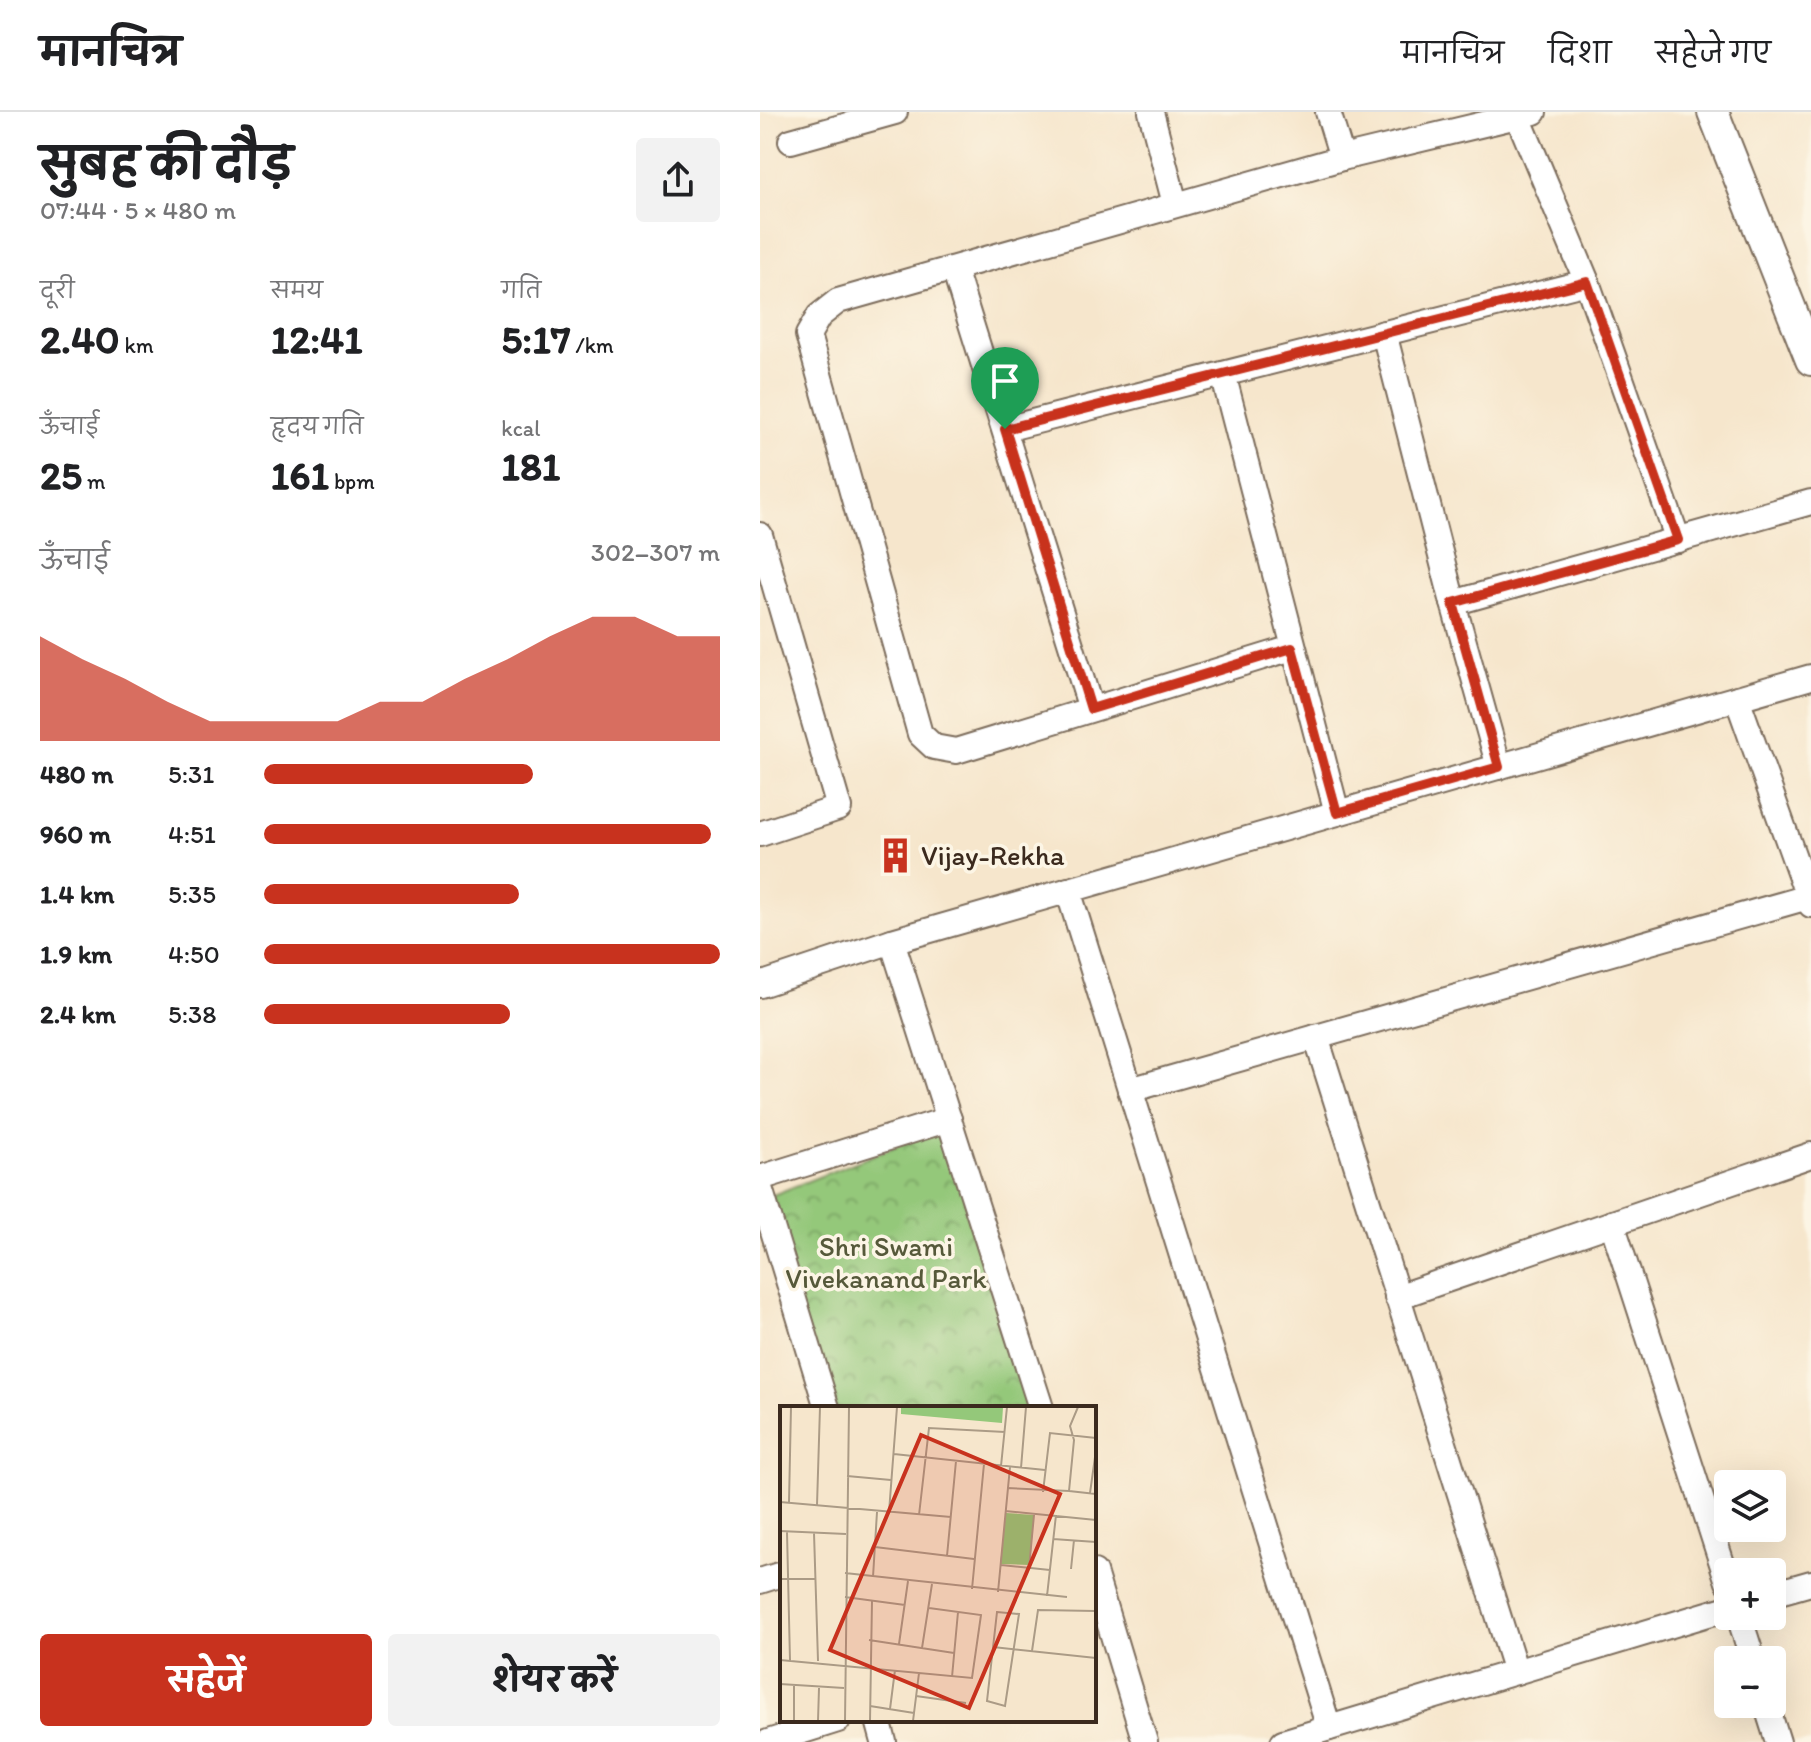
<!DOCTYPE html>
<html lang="hi">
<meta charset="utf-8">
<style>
body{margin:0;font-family:Itim,"Playpen Sans Deva",sans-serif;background:#f2f2f2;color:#202124;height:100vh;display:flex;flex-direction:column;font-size:30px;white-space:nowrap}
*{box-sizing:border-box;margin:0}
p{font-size:26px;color:#757577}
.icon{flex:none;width:44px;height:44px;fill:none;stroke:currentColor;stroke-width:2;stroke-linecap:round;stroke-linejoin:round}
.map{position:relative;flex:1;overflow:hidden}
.panel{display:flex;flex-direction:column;background:#fff;width:760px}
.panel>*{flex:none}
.buttons{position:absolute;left:954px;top:1358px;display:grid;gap:16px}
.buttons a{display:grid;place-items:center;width:72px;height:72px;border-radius:8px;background:#fff;box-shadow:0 8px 32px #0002;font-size:40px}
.pin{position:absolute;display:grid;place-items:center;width:68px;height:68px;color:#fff;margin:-82px -34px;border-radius:50% 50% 50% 0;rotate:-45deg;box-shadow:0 0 8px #0007}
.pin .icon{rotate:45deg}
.round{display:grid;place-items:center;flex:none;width:84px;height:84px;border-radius:8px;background:#f2f2f2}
.headline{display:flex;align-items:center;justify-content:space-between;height:136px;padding:0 40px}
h1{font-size:44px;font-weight:700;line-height:60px}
.stats{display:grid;grid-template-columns:repeat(3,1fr);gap:12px;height:136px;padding:8px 40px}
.stats div{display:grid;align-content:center}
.stats b{font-size:40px;font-weight:700}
.stats small{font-size:22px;font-weight:400}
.stats p{font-size:22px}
.chart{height:224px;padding:16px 40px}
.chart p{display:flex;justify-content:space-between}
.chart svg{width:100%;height:144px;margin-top:8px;fill:#c8321e;opacity:.7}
.primary-button{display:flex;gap:16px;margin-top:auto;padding:16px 40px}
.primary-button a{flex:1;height:92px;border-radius:8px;background:#c8321e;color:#fff;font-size:32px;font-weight:700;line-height:92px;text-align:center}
.primary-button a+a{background:#f2f2f2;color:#202124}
ul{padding:0 40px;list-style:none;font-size:26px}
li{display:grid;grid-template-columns:128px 96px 1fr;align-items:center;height:60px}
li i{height:20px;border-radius:10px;background:#c8321e}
header{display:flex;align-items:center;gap:48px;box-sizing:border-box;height:112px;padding:0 40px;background:#fff;border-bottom:2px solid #e0e0e0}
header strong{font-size:38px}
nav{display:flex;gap:44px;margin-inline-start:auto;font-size:28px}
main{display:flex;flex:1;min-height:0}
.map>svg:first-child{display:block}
.park{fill:url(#park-crowns);stroke:#68794c;stroke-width:2}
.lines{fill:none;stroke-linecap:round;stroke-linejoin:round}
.minor-casing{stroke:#7c6c5b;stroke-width:28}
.tertiary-casing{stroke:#7c6c5b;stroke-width:34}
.minor{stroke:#fff;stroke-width:24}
.tertiary{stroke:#fff;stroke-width:30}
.route-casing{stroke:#fff;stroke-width:16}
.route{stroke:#c8321e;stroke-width:10}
.labels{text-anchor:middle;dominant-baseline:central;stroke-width:7;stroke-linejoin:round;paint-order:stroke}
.poi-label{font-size:28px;fill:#3b2a1e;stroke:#fcf5e5;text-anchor:start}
.park-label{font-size:28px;fill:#56593a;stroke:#fcf5e5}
.inset-road{fill:none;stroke:#ab9b86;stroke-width:2}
.view{fill:#c8321e;fill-opacity:0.15;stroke:#c8321e;stroke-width:4}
.inset-edge{fill:none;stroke:#3b2a1e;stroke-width:4}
</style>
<header>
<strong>मानचित्र</strong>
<nav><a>मानचित्र</a><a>दिशा</a><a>सहेजे गए</a></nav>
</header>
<main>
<section class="panel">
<div class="headline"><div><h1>सुबह की दौड़</h1><p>07:44 · 5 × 480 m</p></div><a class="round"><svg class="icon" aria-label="share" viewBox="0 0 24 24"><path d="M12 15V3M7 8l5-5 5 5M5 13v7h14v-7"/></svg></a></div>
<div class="stats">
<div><p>दूरी</p><b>2.40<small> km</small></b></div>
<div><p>समय</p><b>12:41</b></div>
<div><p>गति</p><b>5:17<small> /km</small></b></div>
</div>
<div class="stats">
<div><p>ऊँचाई</p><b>25<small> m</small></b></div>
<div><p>हृदय गति</p><b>161<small> bpm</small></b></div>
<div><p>kcal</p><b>181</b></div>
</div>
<div class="chart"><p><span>ऊँचाई</span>302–307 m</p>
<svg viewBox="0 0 160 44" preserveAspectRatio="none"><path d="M0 44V12L10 19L20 25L30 32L40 38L50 38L60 38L70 38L80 32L90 32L100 25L110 19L120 12L130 6L140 6L150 12L160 12V44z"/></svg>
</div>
<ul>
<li><b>480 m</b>5:31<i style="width:59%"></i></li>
<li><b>960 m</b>4:51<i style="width:98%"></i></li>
<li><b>1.4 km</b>5:35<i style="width:56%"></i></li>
<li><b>1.9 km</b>4:50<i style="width:100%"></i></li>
<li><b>2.4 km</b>5:38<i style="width:54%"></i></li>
</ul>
<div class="primary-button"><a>सहेजें</a><a>शेयर करें</a></div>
</section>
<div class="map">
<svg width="1051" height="1630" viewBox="0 0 1051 1630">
<defs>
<pattern id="park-crowns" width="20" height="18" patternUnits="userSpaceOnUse" patternTransform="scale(2)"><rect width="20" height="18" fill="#94c87a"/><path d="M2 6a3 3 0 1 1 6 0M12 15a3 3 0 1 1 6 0" fill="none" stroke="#7aa363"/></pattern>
</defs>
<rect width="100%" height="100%" fill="#fcf5e5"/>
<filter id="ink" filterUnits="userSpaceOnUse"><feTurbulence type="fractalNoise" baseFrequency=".0125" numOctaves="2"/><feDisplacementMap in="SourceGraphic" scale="16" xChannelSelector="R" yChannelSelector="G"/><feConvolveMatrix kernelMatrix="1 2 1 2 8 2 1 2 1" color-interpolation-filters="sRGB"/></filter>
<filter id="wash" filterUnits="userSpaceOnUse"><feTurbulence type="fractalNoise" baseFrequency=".006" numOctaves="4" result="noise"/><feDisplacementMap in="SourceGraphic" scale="32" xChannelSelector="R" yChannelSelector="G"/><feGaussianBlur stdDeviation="1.8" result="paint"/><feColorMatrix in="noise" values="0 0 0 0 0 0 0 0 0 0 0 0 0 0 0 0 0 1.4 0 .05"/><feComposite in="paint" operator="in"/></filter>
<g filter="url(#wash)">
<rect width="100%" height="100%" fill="#f6e6cc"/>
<polygon class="park" points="194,1011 277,1296 66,1296 0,1088"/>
</g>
<g filter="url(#ink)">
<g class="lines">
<defs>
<g id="minor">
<polyline points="391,0 415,92"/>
<polyline points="568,0 582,46"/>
<polyline points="756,0 827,170 918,428"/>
<polyline points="31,29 135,0"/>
<polyline points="194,157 331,597"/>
<polyline points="624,221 693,491 739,655"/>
<polyline points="463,262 577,701"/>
<polyline points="245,317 827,170"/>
<polyline points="0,423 79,696 0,722"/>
<polyline points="693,491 1051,390"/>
<polyline points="532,536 196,639 174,635 160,622 48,223 59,204 78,189 582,46 774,0"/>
<polyline points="977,586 1051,793"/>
<polyline points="308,778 569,1616"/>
<polyline points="132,829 281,1296"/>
<polyline points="0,873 132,829 1051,565"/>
<polyline points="556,925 756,1560"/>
<polyline points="370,978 1048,785"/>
<polyline points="0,1066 189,1007"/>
<polyline points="0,1076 67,1296"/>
<polyline points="852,1111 968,1470"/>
<polyline points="637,1185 1051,1043"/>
<polyline points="334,1460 385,1630"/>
<polyline points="0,1469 22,1462"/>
<polyline points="1012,1482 1051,1471"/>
<polyline points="979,1504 993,1548"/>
<polyline points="1006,1592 1018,1630"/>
<polyline points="118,1608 124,1630"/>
<polyline points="8,1630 78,1608"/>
<polyline points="523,1630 968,1496"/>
</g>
<polyline id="tertiary" points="953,0 1051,248"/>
</defs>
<use href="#minor" class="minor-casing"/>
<use href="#tertiary" class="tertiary-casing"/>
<use href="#minor" class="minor"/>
<use href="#tertiary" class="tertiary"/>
</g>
</g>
<g class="lines" filter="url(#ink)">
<defs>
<polygon id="route" points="827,170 918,428 693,491 739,655 577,701 532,536 331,597 245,317"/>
</defs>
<use href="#route" class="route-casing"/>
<use href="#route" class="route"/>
</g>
<defs>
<symbol id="building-bare" viewBox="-9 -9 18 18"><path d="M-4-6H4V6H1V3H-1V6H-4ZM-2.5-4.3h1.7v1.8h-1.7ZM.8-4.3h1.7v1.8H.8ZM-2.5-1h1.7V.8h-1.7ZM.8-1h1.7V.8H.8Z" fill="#c8321e" stroke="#fcf5e5" stroke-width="2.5" paint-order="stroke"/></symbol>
</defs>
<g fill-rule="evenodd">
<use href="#building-bare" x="110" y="718" width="51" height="51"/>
</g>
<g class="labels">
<g class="poi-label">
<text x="161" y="743">Vijay-Rekha</text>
</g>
<g class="park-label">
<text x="126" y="1134">Shri Swami<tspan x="126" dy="32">Vivekanand Park</tspan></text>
</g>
</g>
<g transform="translate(20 1294)">
<rect width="316" height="316" fill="#f6e6cc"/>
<path d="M121 1H223L222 17 121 8ZM226 107 254 109 250 159 220 158Z" fill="#94c87a"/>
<path class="inset-road" d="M114 48 265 64M221 60 227 1M241 62 246 1M67 70 111 74M227 82 289 85 294 34 290 20 298 1M289 85 316 88M263 86 270 27 316 32M310 87 316 44M0 96 171 111M9 96 11 1M37 99 40 1M225 105 316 114M109 106 117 1M139 109 149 22 225 26M0 125 66 128M7 126 10 255M34 127 38 255M273 133 316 136M95 141 194 153M167 150 176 55M221 159 270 164M249 162 254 109M291 163 294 134M65 167 287 191M93 171 97 106M0 173H35M192 183 204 58M218 186 230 61M267 190 276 109M65 191 125 199M217 206 239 208 225 300 207 295ZM89 234 174 247M119 238 128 175M213 241 316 252M142 242 152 178M252 245 258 204 316 205M0 254 192 272 201 209 149 202M172 271 178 206M0 278 64 282M136 290 186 297M90 300 134 307M110 303 115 264M14 315V279M38 315 39 282M65 315 69 1M90 315 92 195M133 315 139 267"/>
<path class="view" d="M141 29 280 88 189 302 50 244Z"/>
<rect width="316" height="316" class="inset-edge"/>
</g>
</svg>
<div class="buttons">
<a><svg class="icon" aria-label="layers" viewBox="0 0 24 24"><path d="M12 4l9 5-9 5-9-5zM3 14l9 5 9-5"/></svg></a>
<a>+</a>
<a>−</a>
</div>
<div class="pin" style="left:245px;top:317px;background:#1e9e55"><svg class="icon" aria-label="arrive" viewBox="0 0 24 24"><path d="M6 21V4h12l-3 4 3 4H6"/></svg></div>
</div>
</main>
